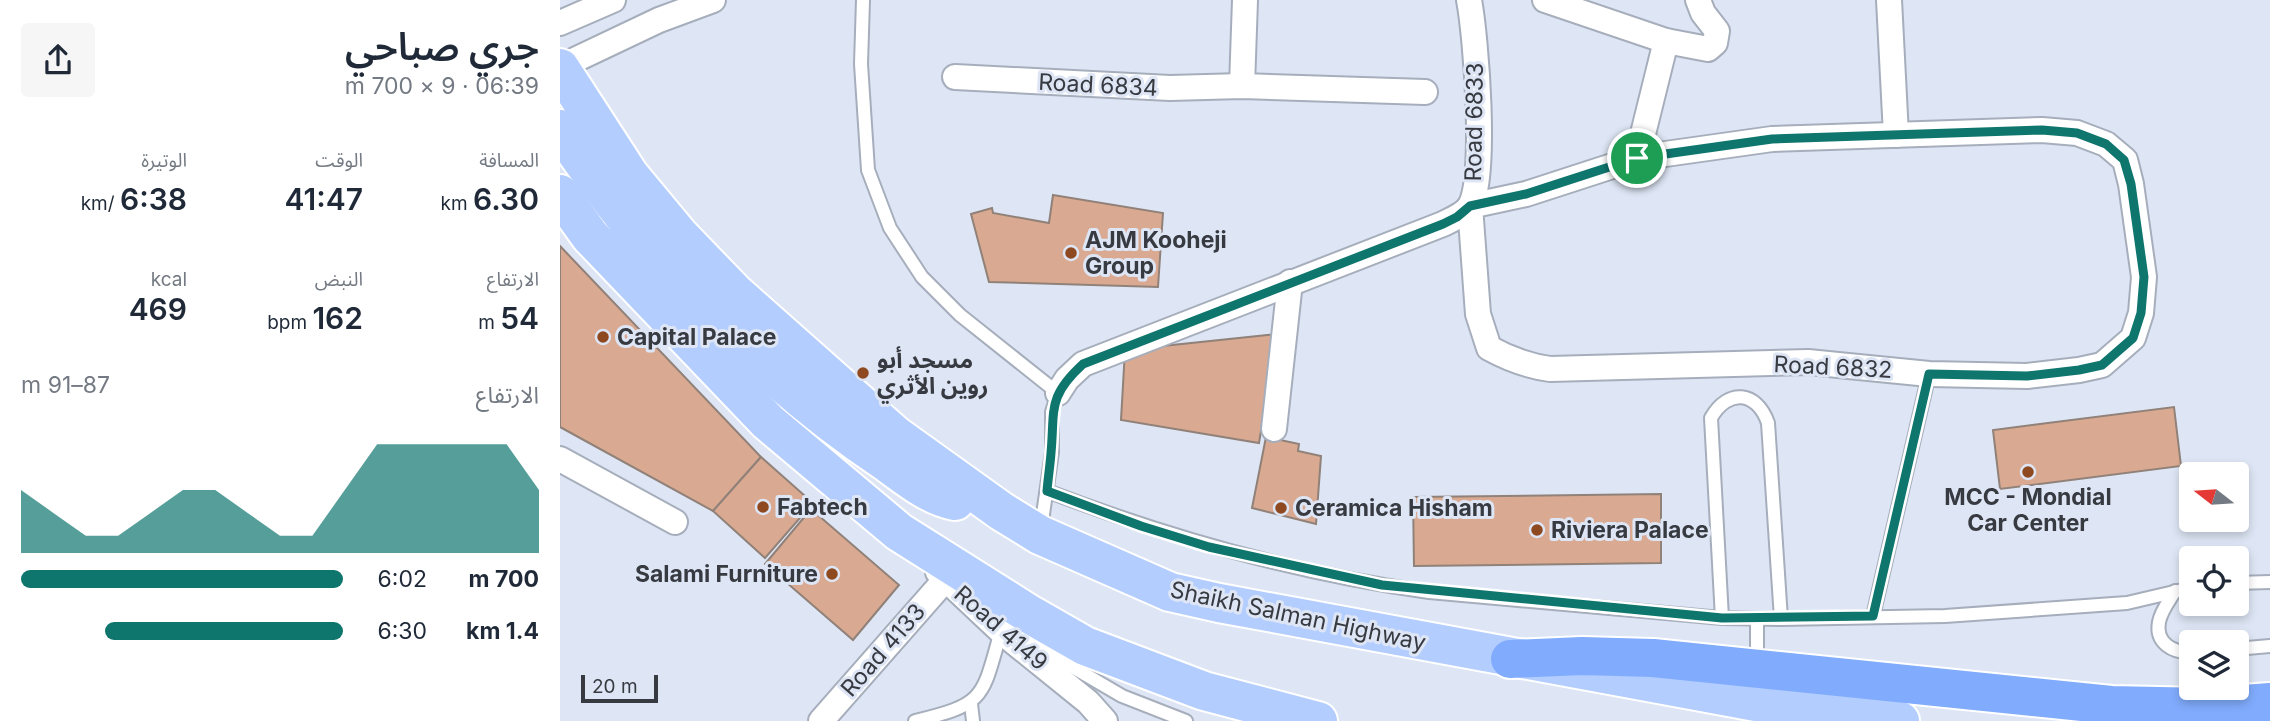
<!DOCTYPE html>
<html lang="ar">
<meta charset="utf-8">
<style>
body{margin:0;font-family:Inter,"Noto Sans Arabic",sans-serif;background:#f6f6f7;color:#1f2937;direction:rtl;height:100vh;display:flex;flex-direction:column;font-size:26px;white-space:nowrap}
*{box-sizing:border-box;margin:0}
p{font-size:23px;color:#747a83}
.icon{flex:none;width:38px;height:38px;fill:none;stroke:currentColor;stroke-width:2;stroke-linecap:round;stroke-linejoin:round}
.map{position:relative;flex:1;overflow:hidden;direction:ltr}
.drawer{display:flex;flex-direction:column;background:#fff;width:560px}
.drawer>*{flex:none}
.needle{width:46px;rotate:287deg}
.fabs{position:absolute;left:1619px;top:462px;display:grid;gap:14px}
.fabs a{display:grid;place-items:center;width:70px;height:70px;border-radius:7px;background:#fff;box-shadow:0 4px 10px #0003;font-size:35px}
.scale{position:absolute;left:21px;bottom:18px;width:77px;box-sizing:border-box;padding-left:7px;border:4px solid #373a40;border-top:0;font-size:19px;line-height:24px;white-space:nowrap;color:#373a40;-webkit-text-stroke:5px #dee6f5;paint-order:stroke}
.pin{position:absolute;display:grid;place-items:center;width:60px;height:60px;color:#fff;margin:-30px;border:4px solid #fff;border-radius:50%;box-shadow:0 2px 7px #0007}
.round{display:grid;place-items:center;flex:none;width:74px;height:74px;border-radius:7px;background:#f6f6f7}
.headline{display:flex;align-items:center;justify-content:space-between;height:119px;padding:0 21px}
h1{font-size:38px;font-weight:600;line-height:52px}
.metrics{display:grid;grid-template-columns:repeat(3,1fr);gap:10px;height:119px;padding:7px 21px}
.metrics div{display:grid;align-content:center}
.metrics b{font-size:30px;font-weight:600}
.metrics small{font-size:19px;font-weight:400}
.metrics p{font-size:19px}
.chart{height:196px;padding:14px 21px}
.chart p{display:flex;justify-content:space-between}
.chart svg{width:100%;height:126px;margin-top:7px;fill:#0f766e;opacity:.7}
ul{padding:0 21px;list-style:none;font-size:23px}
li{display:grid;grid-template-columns:112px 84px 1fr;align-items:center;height:52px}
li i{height:18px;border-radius:9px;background:#0f766e}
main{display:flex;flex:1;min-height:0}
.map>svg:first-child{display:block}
.building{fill:#d9a991;stroke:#908179;stroke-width:2}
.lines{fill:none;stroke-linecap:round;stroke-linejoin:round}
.service-casing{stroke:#a6aebc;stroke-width:16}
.minor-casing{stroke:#a6aebc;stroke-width:28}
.primary-casing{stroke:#fff;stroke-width:42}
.motorway-casing{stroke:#fff;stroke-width:42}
.service{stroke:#fff;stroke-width:12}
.minor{stroke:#fff;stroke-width:24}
.primary{stroke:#b3cdfe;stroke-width:38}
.motorway{stroke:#81acfd;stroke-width:38}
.route-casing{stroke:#fff;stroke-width:14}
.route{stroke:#0f766e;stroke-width:9}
.poi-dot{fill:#8f4920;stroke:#dee6f5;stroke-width:2.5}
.labels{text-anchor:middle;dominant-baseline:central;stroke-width:6;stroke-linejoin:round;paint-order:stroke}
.street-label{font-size:23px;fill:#373a40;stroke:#dee6f5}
.poi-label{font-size:23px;font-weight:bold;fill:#373a40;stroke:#dee6f5;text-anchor:start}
</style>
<main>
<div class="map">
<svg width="1710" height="721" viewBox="0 0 1710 721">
<rect width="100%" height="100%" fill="#dee6f5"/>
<g class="building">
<polygon points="493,195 603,213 598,287 429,282 411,214 432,208 433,213 489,223"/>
<polygon points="0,246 201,457 153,511 0,427"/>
<polygon points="717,334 699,443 561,420 565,350"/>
<polygon points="1614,407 1621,466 1440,489 1433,430"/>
<polygon points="706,437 739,444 738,451 761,456 756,524 692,508"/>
<polygon points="201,457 253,503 205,558 153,511"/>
<polygon points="1101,494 1101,563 854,566 853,497"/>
<polygon points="251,509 339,585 293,640 205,564"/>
</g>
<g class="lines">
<defs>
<g id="service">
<polyline points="303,0 301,64 308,170 330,228 362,277 400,315 498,393 492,412 492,452 481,528"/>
<path d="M487 491C611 538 737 574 869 592L1162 618 1221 619 1385 616 1567 603 1631 588"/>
<polyline points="1676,583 1710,582"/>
<path d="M1615 591C1609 601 1601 611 1599 622 1595 643 1613 653 1631 652"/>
<polyline points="1313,616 1369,374"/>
<path d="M1162 618 1151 418C1168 388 1197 391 1208 423L1221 619"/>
<polyline points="1197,619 1197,664"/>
<polyline points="468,641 562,696 626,721"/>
<polyline points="1676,649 1710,646"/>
<polyline points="411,704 413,721"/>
<path d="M355 721C426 704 422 698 441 631"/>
</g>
<g id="minor">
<polyline points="985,0 1106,41 1148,49 1155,43 1157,31 1143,13 1138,0"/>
<polyline points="1329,0 1336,135"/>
<polyline points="0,23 53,0"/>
<polyline points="0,67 99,20 153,0"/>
<polyline points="395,77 610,88 682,86 865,92"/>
<polyline points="682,86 685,0"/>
<path d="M1482 130 1517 133 1546 144 1565 160 1571 184 1584 277 1581 313 1573 338 1542 365 1519 370 1467 376 1369 374 1248 362 990 369C968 366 949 359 929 348L918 314 910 206 966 194 1077 158 1212 139Z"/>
<polyline points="1077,158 1106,41"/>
<path d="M498 393 507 379 523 364 883 224C891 220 905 214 910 206 927 176 916 37 909 0"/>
<polyline points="714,429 730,282"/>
<polyline points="0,459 115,522"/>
<polyline points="378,572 445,635 528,702 545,721"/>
<polyline points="261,721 385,580"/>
</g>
<g id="primary">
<polyline points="0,68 70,176 119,235 175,293 335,435 441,511 480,535 610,592 659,603 1196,702 1340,721"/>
<path d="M0 129C86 257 197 376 326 462 347 477 369 496 395 501"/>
<polyline points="0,194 30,236 208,422 339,532 469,614 525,646 644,691 758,721"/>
</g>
<polyline id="motorway" points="950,659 1022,656 1093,658 1551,705 1646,707 1710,702"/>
</defs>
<use href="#service" class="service-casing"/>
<use href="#minor" class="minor-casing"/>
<use href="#primary" class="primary-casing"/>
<use href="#motorway" class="motorway-casing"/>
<use href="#service" class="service"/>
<use href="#minor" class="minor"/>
<use href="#primary" class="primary"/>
<use href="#motorway" class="motorway"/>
</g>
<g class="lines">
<defs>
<path id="route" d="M1482 130 1517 133 1546 144 1564 160 1571 184 1584 277 1581 313 1573 338 1542 365 1519 370 1467 376 1369 374 1313 616 1162 618 822 585 649 547 581 526 487 491C488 479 490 466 491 453 495 409 487 397 523 364L883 224 897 217 910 206 966 194 1077 158 1212 139Z"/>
</defs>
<use href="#route" class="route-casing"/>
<use href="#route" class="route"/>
</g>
<g class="poi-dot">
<circle cx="511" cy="253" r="7"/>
<circle cx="43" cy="337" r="7"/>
<circle cx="303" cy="373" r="7"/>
<circle cx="1468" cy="472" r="7"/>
<circle cx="203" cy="507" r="7"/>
<circle cx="721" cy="508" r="7"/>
<circle cx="977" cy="530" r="7"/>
<circle cx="272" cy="574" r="7"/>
</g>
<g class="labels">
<g class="street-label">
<text transform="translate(538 85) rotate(3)">Road 6834</text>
<text transform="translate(914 122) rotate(-89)">Road 6833</text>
<text transform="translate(1273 367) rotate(3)">Road 6832</text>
<text transform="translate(738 616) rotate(12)">Shaikh Salman Highway</text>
<text transform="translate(441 628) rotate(41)">Road 4149</text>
<text transform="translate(323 650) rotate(-49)">Road 4133</text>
</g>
<g class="poi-label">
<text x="525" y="240">AJM Kooheji<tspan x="525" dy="26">Group</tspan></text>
<text x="57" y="337">Capital Palace</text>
<text x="317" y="360">مسجد أبو<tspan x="317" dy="26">روين الأثري</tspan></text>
<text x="1468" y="497" text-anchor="middle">MCC - Mondial<tspan x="1468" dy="26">Car Center</tspan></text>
<text x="217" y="507">Fabtech</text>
<text x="735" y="508">Ceramica Hisham</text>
<text x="991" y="530">Riviera Palace</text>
<text x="258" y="574" text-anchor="end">Salami Furniture</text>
</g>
</g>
</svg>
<div class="fabs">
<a><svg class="needle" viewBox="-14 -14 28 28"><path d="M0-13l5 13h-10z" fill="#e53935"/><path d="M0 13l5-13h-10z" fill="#747a83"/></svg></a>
<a><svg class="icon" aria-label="locate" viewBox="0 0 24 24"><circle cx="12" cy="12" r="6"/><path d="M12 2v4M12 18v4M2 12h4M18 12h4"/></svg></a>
<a><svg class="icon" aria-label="layers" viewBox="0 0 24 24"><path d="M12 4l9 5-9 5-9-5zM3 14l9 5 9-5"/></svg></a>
</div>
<div class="scale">20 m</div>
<div class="pin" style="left:1077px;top:158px;background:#1e9e55"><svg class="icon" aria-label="arrive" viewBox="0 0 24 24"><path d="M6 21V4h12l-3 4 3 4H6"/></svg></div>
</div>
<section class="drawer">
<div class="headline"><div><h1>جري صباحي</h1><p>06:39 · 9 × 700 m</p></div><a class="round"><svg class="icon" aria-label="share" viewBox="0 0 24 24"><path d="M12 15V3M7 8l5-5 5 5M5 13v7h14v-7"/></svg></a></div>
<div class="metrics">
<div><p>المسافة</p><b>6.30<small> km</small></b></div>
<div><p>الوقت</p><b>41:47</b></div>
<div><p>الوتيرة</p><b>6:38<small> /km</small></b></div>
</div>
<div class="metrics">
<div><p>الارتفاع</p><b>54<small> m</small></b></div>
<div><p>النبض</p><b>162<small> bpm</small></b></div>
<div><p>kcal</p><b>469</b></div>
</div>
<div class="chart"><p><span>الارتفاع</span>87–91 m</p>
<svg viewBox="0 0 160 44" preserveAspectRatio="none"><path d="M0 44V22L10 30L20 38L30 38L40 30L50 22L60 22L70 30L80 38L90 38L100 22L110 6L120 6L130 6L140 6L150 6L160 22V44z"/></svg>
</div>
<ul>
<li><b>700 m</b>6:02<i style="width:100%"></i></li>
<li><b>1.4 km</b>6:30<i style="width:74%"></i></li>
</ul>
</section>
</main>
